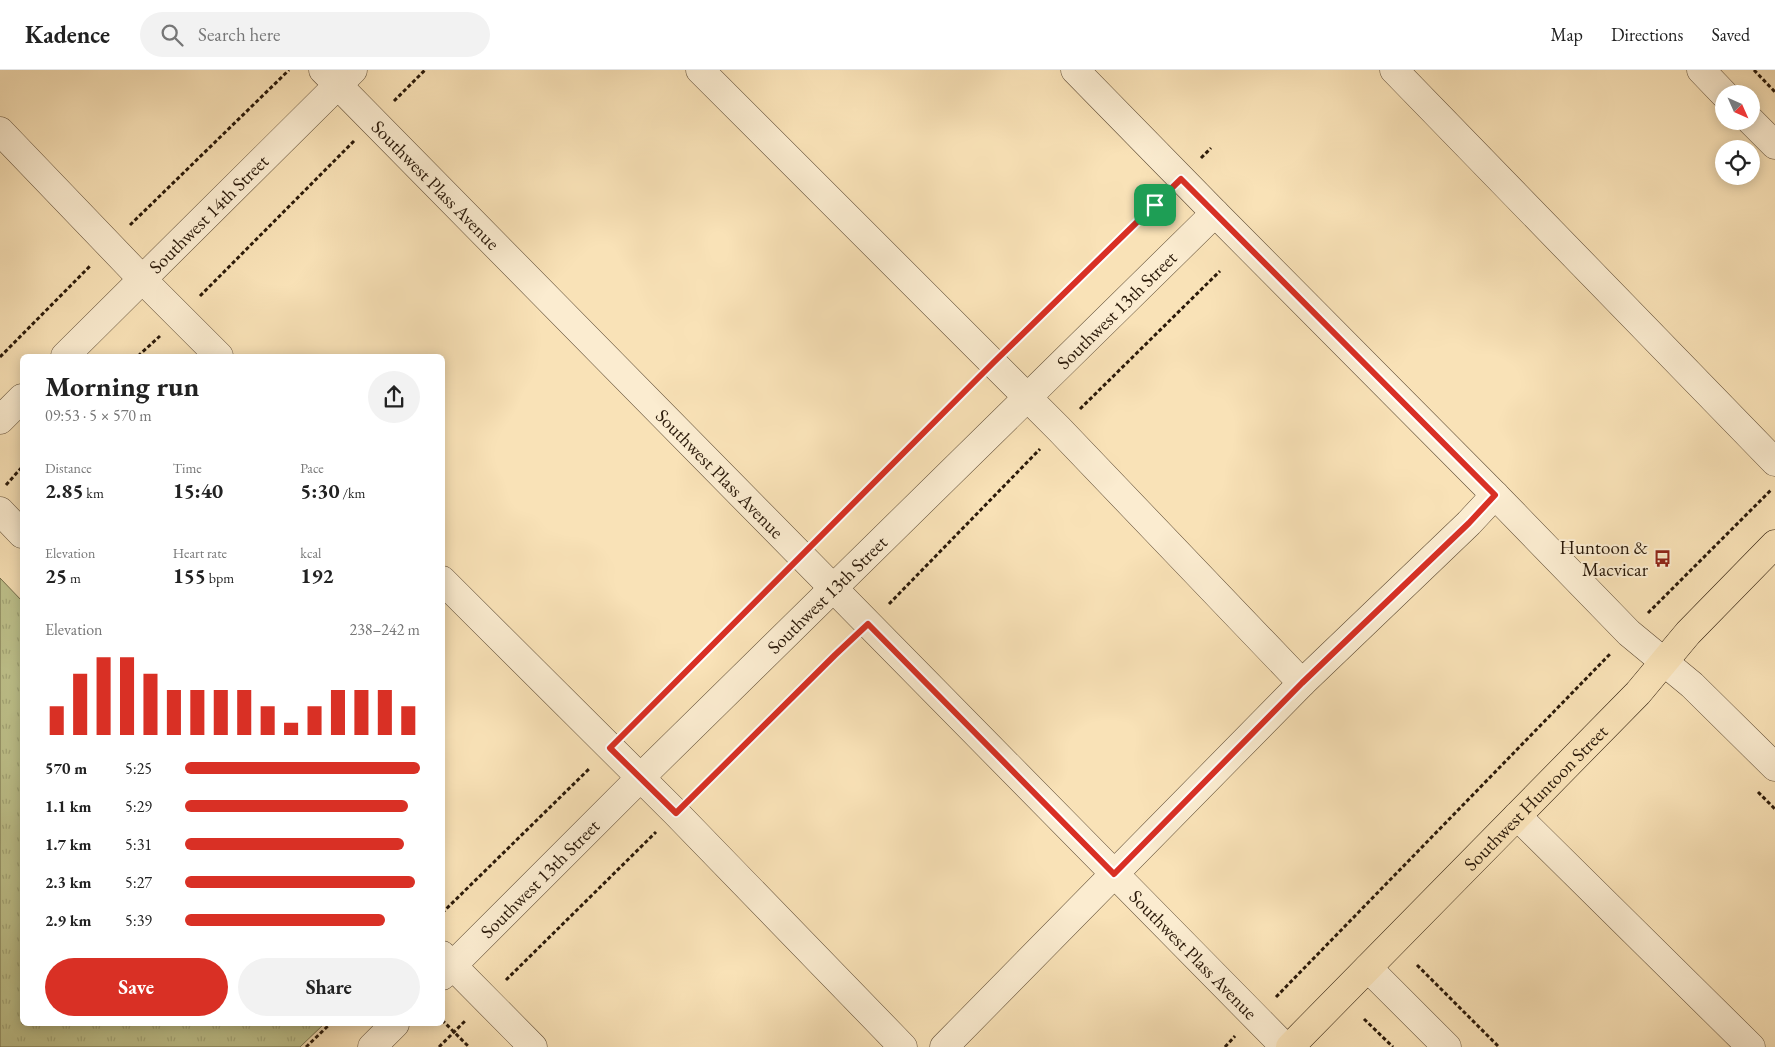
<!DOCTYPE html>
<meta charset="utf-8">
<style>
body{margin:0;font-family:"EB Garamond",serif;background:#f2f2f2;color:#222;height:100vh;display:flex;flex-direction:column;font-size:19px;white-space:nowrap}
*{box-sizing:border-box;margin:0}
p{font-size:16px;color:#767676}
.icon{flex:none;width:28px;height:28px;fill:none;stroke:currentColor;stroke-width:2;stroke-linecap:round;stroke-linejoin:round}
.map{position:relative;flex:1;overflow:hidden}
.panel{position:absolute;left:20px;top:284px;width:425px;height:672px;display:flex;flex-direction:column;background:#fff;border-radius:8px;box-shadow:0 2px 12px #0003}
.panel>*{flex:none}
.needle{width:32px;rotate:135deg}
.fabs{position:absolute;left:1715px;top:15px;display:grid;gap:10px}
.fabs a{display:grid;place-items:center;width:45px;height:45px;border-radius:50%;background:#fff;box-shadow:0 2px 12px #0003;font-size:25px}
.pin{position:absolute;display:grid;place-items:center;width:42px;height:42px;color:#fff;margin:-21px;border-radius:10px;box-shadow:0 2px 8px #0006}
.round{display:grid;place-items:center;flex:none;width:52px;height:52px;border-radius:26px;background:#f2f2f2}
.headline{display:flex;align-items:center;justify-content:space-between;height:85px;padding:0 25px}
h1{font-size:28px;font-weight:700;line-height:38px}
.metrics{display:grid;grid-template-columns:repeat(3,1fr);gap:8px;height:85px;padding:5px 25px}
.metrics div{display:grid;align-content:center}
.metrics b{font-size:21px;font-weight:700}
.metrics small{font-size:14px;font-weight:400}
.metrics p{font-size:14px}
.chart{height:140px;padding:10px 25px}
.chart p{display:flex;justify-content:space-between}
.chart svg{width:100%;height:90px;margin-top:5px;stroke:#d93025;stroke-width:6}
.action{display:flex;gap:10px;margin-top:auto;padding:10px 25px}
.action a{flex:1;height:58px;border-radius:30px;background:#d93025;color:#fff;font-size:20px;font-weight:700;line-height:58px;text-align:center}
.action a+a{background:#f2f2f2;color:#222}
ul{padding:0 25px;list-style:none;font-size:16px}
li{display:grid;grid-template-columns:80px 60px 1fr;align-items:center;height:38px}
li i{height:12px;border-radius:6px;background:#d93025}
header{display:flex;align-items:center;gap:30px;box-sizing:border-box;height:70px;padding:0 25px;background:#fff;border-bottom:1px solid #e0e0e0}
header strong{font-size:24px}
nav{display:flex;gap:28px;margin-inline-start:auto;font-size:18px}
.search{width:350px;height:45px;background:#f2f2f2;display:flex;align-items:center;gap:12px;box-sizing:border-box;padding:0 18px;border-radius:28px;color:#767676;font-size:19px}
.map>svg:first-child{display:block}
.park{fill:url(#park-tufts);stroke:#746e4b}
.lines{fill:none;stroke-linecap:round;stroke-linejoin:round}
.minor-casing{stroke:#5e4b34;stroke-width:29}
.major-casing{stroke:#2a1909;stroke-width:29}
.path{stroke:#2a1909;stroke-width:3;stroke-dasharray:4 2.5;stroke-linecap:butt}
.minor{stroke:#fbecd0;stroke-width:28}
.major{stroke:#f9e2b7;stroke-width:28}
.route-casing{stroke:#fff;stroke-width:10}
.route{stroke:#d93025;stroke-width:6}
.labels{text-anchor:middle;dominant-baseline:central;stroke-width:4;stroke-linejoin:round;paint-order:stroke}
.street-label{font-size:19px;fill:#2a1909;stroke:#fbecd0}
.poi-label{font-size:19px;fill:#2a1909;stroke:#fbecd0;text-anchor:end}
</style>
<header>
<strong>Kadence</strong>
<div class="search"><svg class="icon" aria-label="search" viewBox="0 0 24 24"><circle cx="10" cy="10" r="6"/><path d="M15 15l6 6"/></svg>Search here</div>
<nav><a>Map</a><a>Directions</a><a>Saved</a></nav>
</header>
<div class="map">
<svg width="1775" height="977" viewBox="0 0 1775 977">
<defs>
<pattern id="park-tufts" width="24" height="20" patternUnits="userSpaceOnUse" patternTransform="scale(1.25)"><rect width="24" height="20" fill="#bfc38d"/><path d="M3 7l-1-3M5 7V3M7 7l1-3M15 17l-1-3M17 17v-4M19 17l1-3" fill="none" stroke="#a4a778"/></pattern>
</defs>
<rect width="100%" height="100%" fill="#f9e2b7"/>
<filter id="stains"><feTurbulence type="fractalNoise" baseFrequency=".004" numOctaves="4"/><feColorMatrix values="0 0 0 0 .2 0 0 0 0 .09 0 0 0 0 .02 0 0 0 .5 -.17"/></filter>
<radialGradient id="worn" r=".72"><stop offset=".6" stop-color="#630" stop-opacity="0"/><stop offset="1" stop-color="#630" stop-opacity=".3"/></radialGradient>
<polygon class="park" points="0,508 22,531 22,954 324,954 300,977 0,977"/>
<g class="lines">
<defs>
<g id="minor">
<path id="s1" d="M323 0 1285 977"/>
<polyline points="700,0 1059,359 1302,613"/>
<polyline points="1075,0 1215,143 1495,425 1629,563 1692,615 1775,697"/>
<polyline points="1394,0 1775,392"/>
<polyline points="1701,0 1724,24"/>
<polyline points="1751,51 1775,75"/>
<polyline points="0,61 142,209 219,286"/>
<path id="s2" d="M65 286 353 0"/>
<polyline points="0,350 22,328"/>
<polyline points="0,441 22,464"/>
<polyline points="442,510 676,743 903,977"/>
<polyline points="1517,746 1751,977"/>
<polyline points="442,885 533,977"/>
<polyline points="1368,898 1447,977"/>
<path id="s3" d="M442 906 640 708 1215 143"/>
<polyline points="372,977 395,954"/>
<polyline points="944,977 1302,613 1469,453 1495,425"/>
</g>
<g id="major">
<path id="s4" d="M1290 977 1638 623 1688 563 1775 474"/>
</g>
</defs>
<use href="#minor" class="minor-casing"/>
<use href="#major" class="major-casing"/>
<g class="path">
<polyline points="1754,0 1775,22"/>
<polyline points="394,31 425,0"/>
<polyline points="1201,88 1211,78"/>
<polyline points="130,155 289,0"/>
<polyline points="200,226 354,71"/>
<polyline points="1012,274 1161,128"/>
<polyline points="138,286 160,266"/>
<polyline points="0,287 91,195"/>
<polyline points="1080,339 1220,201"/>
<polyline points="6,415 22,397"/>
<polyline points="822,465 974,312"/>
<polyline points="889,534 1040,379"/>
<polyline points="1648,543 1771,420"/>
<polyline points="629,659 781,505"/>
<polyline points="1758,722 1775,739"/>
<polyline points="696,723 848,572"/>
<polyline points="442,843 590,698"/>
<polyline points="1417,895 1499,977"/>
<polyline points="506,910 656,762"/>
<polyline points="1276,927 1610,584"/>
<polyline points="1364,949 1393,977"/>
<polyline points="442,950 469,977"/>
<polyline points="306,977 330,954"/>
<polyline points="439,977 466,950"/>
<polyline points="1225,977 1235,966"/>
</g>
<use href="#minor" class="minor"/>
<use href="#major" class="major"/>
</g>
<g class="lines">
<defs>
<polygon id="route" points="1181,109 1495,425 1469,453 1302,613 1114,804 868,554 835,585 676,743 610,678 993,293"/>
</defs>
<use href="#route" class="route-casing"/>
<use href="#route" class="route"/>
</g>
<defs>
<symbol id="bus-bare" viewBox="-9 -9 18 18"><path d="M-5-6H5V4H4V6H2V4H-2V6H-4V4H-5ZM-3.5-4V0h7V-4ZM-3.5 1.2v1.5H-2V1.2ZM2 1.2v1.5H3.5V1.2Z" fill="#8f2418" stroke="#fbecd0" stroke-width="2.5" paint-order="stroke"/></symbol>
</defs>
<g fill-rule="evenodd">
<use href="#bus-bare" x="1650" y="476" width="25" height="25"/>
</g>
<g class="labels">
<g class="street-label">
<text stroke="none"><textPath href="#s1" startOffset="161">Southwest Plass Avenue</textPath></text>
<text stroke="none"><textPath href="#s2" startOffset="202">Southwest 14th Street</textPath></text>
<text stroke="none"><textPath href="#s3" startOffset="948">Southwest 13th Street</textPath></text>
<text stroke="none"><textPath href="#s1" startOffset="566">Southwest Plass Avenue</textPath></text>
<text stroke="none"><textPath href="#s3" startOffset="542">Southwest 13th Street</textPath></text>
<text stroke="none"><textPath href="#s4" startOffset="350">Southwest Huntoon Street</textPath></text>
<text stroke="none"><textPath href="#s3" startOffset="138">Southwest 13th Street</textPath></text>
<text stroke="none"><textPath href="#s1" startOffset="1241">Southwest Plass Avenue</textPath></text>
</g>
<g class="poi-label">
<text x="1648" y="477">Huntoon &amp;<tspan x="1648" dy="22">Macvicar</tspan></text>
</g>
</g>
<rect width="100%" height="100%" filter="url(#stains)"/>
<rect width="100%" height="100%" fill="url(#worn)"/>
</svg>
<div class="fabs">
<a><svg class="needle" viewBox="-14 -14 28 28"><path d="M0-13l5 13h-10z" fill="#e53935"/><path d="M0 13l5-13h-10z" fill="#767676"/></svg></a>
<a><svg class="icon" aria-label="locate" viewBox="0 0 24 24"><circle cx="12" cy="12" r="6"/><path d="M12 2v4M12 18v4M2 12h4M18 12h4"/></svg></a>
</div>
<div class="pin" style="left:1155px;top:135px;background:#1e9e55"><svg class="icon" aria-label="arrive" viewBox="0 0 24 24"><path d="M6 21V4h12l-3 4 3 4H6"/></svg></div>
<section class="panel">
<div class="headline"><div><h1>Morning run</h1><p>09:53 · 5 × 570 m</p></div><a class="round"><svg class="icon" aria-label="share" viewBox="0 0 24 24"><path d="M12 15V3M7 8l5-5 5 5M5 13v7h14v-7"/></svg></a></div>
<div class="metrics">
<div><p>Distance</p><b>2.85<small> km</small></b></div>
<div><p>Time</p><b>15:40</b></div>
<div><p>Pace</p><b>5:30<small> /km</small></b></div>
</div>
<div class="metrics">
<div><p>Elevation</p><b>25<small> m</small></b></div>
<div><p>Heart rate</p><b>155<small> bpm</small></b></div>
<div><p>kcal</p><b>192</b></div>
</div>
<div class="chart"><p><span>Elevation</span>238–242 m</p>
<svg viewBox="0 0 160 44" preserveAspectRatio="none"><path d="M5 44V30M15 44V14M25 44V6M35 44V6M45 44V14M55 44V22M65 44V22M75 44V22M85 44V22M95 44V30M105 44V38M115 44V30M125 44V22M135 44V22M145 44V22M155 44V30"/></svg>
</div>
<ul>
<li><b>570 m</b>5:25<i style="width:100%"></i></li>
<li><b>1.1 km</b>5:29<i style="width:95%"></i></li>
<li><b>1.7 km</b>5:31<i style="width:93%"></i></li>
<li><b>2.3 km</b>5:27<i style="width:98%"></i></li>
<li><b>2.9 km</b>5:39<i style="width:85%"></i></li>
</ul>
<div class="action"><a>Save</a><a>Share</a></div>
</section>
</div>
